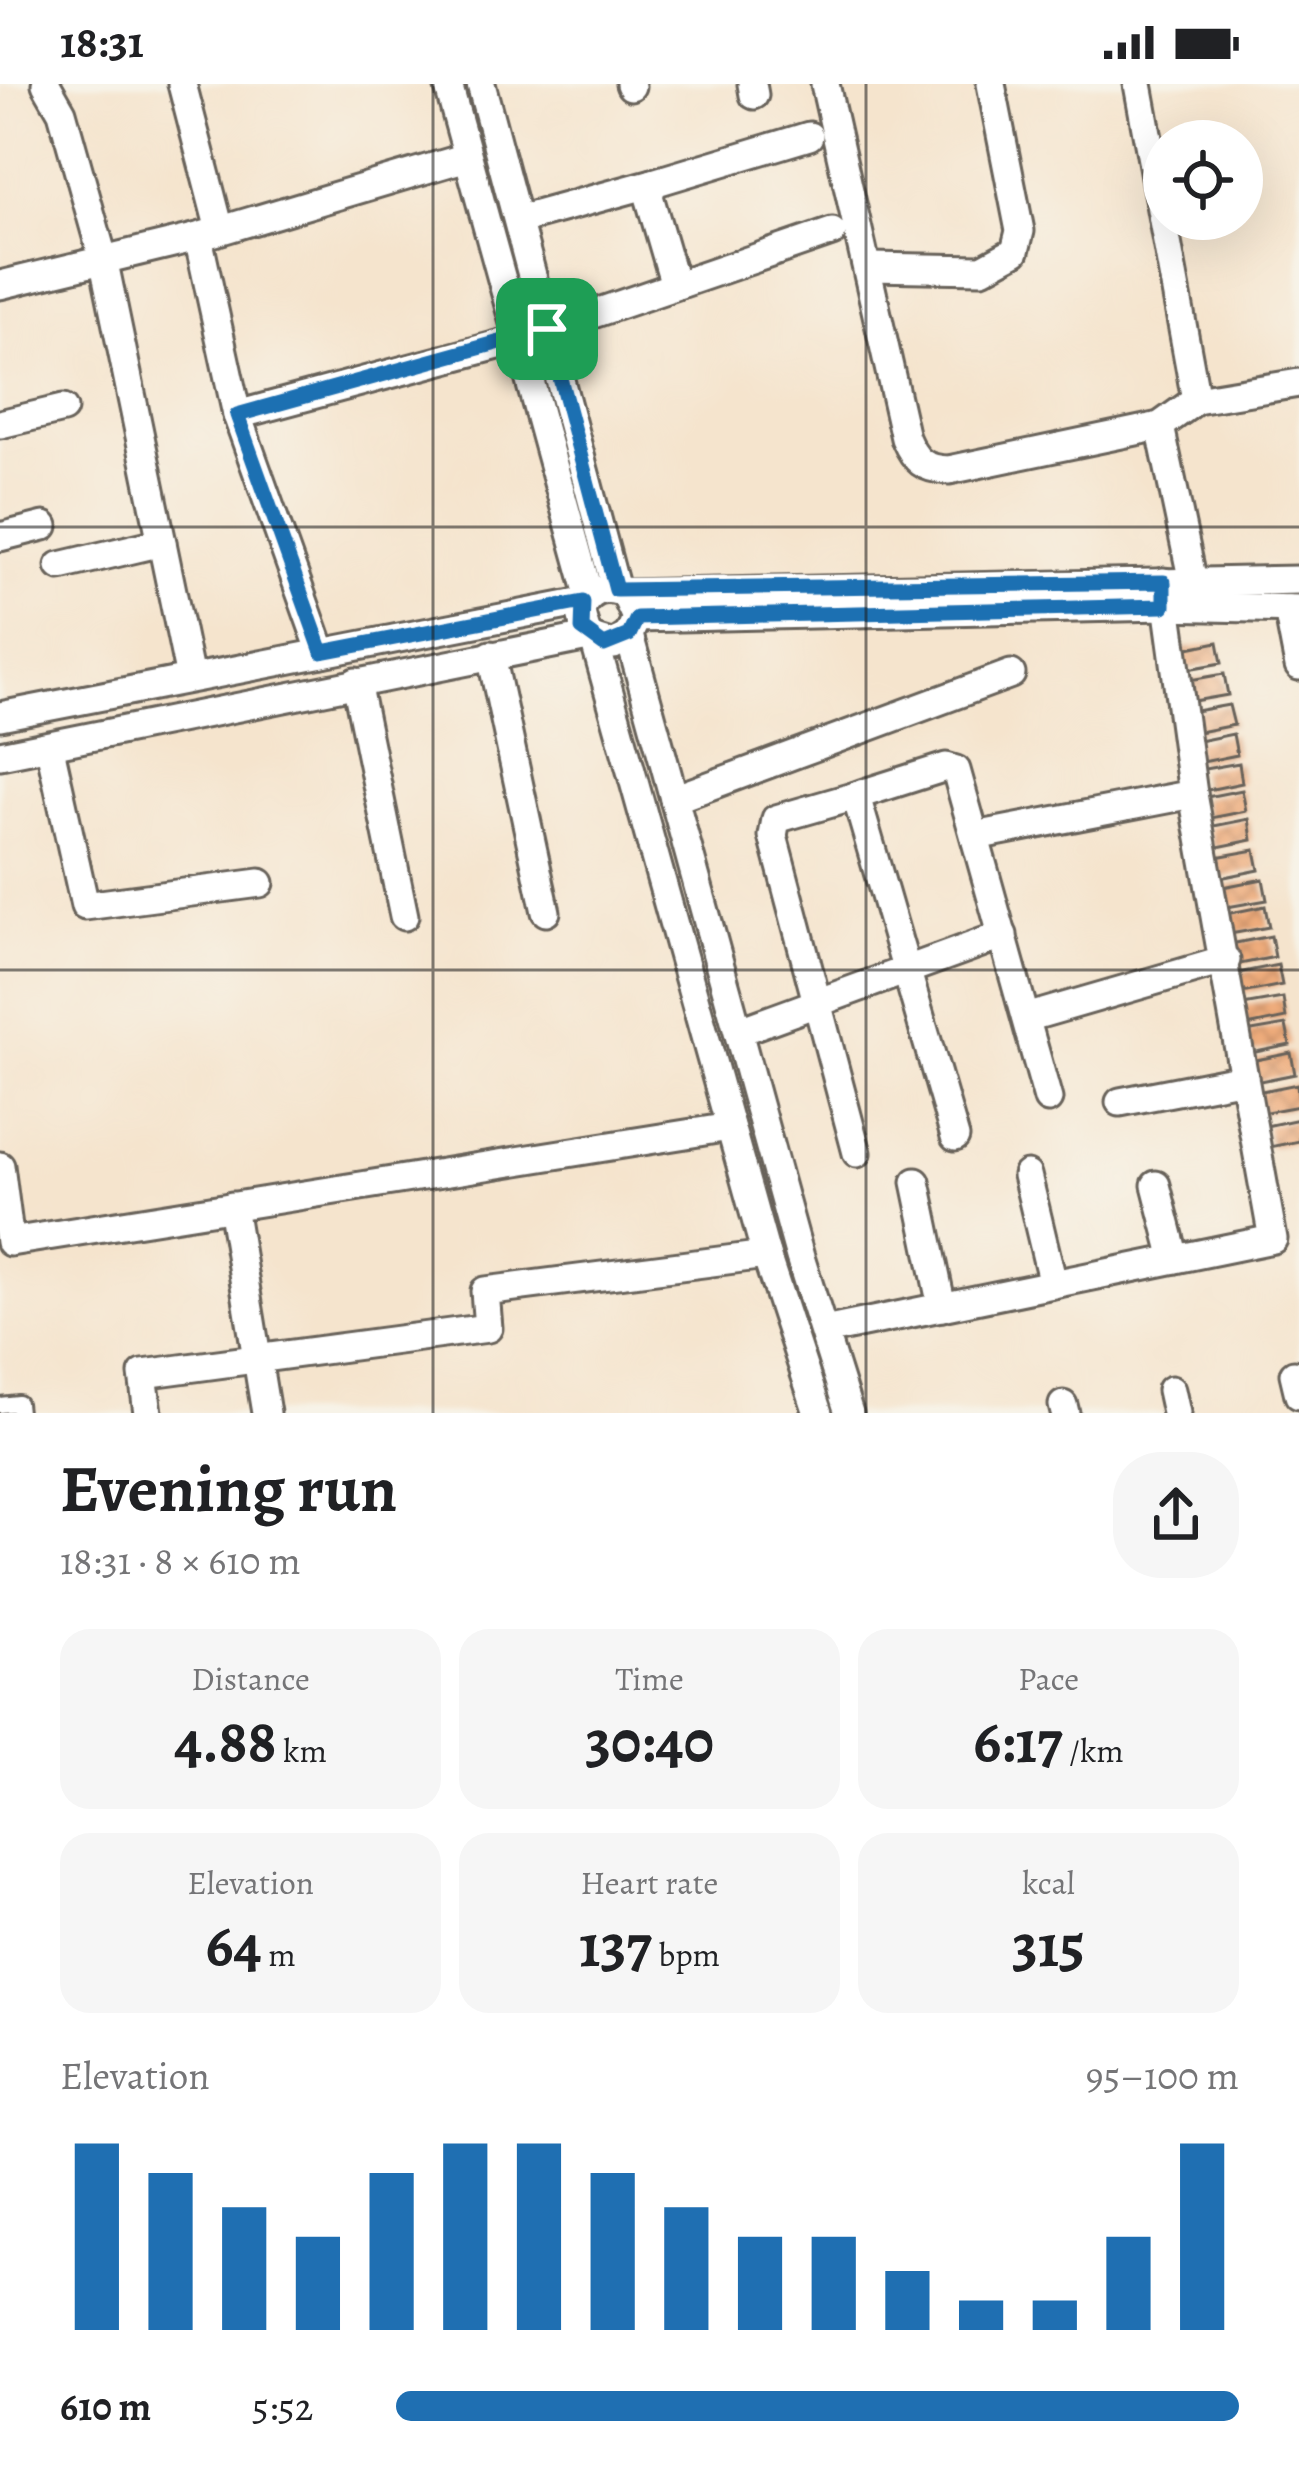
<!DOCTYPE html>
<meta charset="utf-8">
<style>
body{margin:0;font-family:Alegreya,serif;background:#f6f6f6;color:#202124;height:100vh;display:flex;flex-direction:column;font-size:45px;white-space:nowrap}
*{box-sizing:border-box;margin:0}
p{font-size:39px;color:#757577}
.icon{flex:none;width:66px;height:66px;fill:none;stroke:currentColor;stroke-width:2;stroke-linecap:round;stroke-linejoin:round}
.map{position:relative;height:1329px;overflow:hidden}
.panel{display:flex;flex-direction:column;background:#fff;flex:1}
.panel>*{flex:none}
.fabs{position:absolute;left:1143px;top:36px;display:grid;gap:24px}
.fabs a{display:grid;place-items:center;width:120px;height:120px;border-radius:50%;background:#fff;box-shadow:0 12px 48px #0002;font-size:60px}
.pin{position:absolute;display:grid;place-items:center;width:102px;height:102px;color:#fff;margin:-51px;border-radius:24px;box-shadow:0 6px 18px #0006}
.round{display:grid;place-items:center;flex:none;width:126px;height:126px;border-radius:48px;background:#f6f6f6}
.overview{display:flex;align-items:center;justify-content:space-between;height:204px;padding:0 60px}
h1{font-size:66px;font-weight:700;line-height:90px}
.metrics{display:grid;grid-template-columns:repeat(3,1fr);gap:18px;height:204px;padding:12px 60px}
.metrics div{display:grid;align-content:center;border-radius:30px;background:#f6f6f6;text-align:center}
.metrics b{font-size:60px;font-weight:700}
.metrics small{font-size:33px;font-weight:400}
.metrics p{font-size:33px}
.chart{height:336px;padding:24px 60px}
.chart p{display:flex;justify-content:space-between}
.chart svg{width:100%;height:216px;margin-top:12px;stroke:#1f6fb2;stroke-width:6}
ul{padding:0 60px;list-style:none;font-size:39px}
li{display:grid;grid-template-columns:192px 144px 1fr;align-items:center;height:90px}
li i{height:30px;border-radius:15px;background:#1f6fb2}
.status{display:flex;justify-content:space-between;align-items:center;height:84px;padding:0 60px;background:#fff;direction:ltr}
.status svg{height:33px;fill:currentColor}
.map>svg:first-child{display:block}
.building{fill:url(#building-cross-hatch)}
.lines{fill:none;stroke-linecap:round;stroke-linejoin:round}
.service-casing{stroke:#68625a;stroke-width:20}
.minor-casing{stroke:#68625a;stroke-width:33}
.service{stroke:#fff;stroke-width:14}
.minor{stroke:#fff;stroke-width:27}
.route-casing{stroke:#fff;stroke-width:24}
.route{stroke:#1f6fb2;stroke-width:15}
.grid{fill:none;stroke:#1c1c1c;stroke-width:3;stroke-opacity:0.55}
</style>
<div class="status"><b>18:31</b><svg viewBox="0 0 49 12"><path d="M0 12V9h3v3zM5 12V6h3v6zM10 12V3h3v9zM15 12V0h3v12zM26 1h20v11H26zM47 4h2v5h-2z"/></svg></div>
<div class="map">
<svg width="1299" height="1329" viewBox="0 0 1299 1329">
<defs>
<pattern id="building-cross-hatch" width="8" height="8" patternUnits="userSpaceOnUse" patternTransform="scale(3)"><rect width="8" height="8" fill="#eeac7b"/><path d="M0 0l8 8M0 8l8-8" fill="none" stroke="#cc936a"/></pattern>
</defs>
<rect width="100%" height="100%" fill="#f7f3e8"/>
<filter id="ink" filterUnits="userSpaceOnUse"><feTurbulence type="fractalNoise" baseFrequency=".00833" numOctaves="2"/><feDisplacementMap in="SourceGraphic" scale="24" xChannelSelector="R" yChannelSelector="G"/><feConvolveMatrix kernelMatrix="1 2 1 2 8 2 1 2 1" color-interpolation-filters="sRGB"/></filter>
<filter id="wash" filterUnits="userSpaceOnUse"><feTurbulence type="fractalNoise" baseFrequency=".004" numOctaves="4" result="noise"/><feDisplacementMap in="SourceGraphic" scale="48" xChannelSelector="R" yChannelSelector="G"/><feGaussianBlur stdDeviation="2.7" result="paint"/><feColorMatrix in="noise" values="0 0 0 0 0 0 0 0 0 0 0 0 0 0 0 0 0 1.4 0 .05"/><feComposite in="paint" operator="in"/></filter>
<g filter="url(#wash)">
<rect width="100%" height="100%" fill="#f5e4cd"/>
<g id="blocks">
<g class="building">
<polygon points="1218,558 1222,579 1182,586 1178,566"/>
<polygon points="1224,590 1228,611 1188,618 1184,597"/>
<polygon points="1229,621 1234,641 1194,649 1190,628"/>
<polygon points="1233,650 1237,671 1198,679 1194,658"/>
<polygon points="1239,679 1242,699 1203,707 1199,686"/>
<polygon points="1242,706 1246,727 1206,735 1202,714"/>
<polygon points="1249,735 1252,756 1213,764 1209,743"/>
<polygon points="1255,766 1259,786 1220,794 1216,773"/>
<polygon points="1263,795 1267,816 1227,823 1223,803"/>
<polygon points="1265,822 1269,843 1230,850 1226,830"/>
<polygon points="1271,852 1275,873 1235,881 1231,860"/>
<polygon points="1278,881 1282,901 1242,909 1238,889"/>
<polygon points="1283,914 1286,934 1247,942 1243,921"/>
<polygon points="1286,941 1290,961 1251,969 1246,948"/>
<polygon points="1291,969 1295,990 1255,998 1251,977"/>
<polygon points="1297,1000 1299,1022 1261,1029 1257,1008"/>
<polygon points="1299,1035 1299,1057 1270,1063 1266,1042"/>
</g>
</g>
</g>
<g filter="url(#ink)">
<use href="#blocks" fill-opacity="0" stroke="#68625a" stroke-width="3"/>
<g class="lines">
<defs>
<polyline id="service" points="0,1321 18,1319 19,1329"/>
<g id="minor">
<polyline points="46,0 62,28 103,174 190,594"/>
<polyline points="182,0 220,146"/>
<polyline points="448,0 589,511"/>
<polyline points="481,0 616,506"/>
<polyline points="630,0 631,2"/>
<polyline points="752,0 754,11"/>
<path d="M825 0 905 354C915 377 923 385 949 386L1160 342 1196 316 1299 299"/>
<polyline points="1138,0 1196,316"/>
<polyline points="467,73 198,153 237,331 517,256 832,148"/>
<polyline points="518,136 653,99"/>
<polyline points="868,183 982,185 1015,167 1020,147 991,0"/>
<polyline points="0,201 198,153"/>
<polyline points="675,201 649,112 653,99 809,52"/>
<polyline points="237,331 322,569"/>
<polyline points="0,340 63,325"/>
<polyline points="1160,342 1193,498"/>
<polyline points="0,453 44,442"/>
<polyline points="60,482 162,458"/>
<polyline points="625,510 1299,496"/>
<polyline points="1288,525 1299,582"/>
<polyline points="636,534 1164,522 1299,525"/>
<polyline points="629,551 800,1173 849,1329"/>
<polyline points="595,558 766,1171 818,1329"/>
<polyline points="491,571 546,828"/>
<polyline points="356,598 404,832"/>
<polyline points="0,632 583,518"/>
<polyline points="50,664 85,822 260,799"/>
<path d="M0 671 588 553 614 561 629 551 636 534 625 510C605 500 588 507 580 527L588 553"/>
<polyline points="856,712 776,735 773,752 857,1069"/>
<polyline points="674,715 1011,590"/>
<polyline points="975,752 1193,710"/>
<polyline points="1026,934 1226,876"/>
<polyline points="740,947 1003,851"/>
<polyline points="1120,1018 1244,994"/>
<polyline points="955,1053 856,712 864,709 946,683 956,686 1048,1015"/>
<polyline points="0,1082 10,1158 730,1043"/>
<polyline points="1027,1091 1053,1200"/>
<polyline points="916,1098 942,1223"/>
<polyline points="1156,1101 1175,1175"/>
<polyline points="232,1122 266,1329"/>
<polyline points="824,1247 1273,1155 1193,710 1164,498"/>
<polyline points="1294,1290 1299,1311"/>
<polyline points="1171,1306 1176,1329"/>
<polyline points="1063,1321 1065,1329"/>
<polyline points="148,1329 143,1290 488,1244 485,1207 766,1171"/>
</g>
</defs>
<use href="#service" class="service-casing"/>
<use href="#minor" class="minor-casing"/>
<use href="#service" class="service"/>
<use href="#minor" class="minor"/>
</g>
</g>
<g class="lines" filter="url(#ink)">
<defs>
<polygon id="route" points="547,245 616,506 1164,498 1164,522 637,534 629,551 604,561 582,545 583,518 322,568 237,331"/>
</defs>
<use href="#route" class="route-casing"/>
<use href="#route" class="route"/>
</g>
<path class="grid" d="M433 0V1329M866 0V1329M0 443H1299M0 886H1299"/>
</svg>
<div class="fabs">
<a><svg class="icon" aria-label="locate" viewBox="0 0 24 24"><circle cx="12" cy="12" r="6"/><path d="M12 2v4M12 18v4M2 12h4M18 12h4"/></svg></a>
</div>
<div class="pin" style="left:547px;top:245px;background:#1e9e55"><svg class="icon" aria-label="arrive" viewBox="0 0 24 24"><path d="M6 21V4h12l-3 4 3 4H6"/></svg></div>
</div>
<section class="panel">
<div class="overview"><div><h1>Evening run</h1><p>18:31 · 8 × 610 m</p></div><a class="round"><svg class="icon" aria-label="share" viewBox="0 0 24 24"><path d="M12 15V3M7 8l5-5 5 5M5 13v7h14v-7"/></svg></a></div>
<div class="metrics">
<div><p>Distance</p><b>4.88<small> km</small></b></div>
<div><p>Time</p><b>30:40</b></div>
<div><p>Pace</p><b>6:17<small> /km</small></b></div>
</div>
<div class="metrics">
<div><p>Elevation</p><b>64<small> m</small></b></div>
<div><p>Heart rate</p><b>137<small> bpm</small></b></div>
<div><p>kcal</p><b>315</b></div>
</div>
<div class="chart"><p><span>Elevation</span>95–100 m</p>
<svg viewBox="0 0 160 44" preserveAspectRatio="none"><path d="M5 44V6M15 44V12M25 44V19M35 44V25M45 44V12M55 44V6M65 44V6M75 44V12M85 44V19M95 44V25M105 44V25M115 44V32M125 44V38M135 44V38M145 44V25M155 44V6"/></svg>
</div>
<ul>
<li><b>610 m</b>5:52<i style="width:100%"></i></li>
</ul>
</section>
